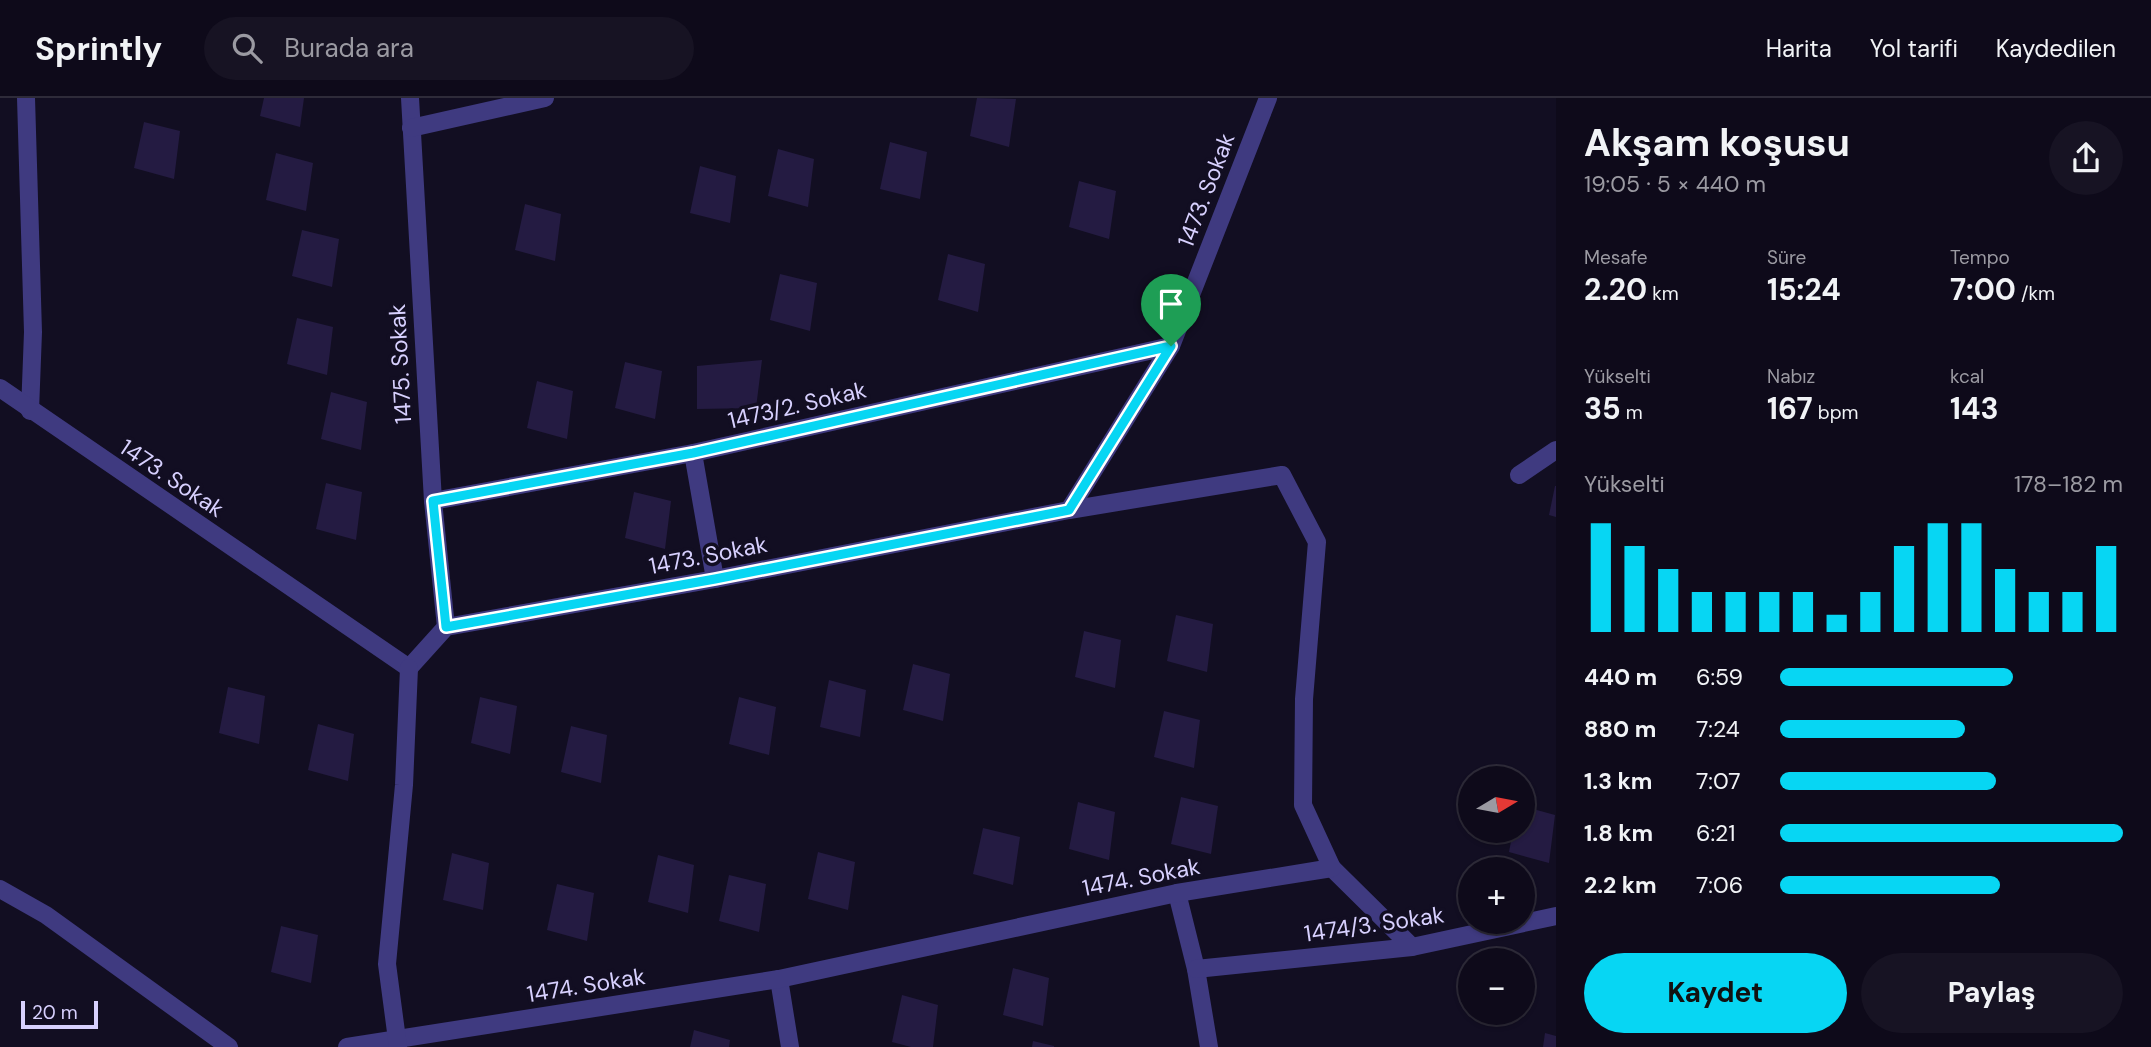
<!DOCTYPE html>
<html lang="tr">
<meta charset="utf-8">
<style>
body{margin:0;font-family:"DM Sans",sans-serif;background:#171323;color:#f1f3f6;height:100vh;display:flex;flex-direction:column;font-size:26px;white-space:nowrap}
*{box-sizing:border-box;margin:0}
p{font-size:23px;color:#9b9aa2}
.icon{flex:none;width:38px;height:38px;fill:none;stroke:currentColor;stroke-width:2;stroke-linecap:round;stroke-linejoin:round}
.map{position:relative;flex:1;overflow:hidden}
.side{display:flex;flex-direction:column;background:#0e0a1a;width:595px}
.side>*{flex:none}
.needle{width:46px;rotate:80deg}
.fabs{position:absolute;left:1458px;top:668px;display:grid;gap:14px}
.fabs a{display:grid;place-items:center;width:77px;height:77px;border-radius:50%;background:#0e0a1a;box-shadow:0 2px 5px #0004,0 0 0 2px #2e2b39;font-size:35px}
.scale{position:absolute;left:21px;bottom:18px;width:77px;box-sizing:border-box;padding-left:7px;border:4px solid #d7d0fe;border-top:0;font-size:19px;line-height:24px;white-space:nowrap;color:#d7d0fe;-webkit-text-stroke:5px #120e22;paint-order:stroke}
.pin{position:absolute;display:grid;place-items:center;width:60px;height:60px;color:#fff;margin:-72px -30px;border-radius:50% 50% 50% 0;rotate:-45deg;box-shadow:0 0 7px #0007}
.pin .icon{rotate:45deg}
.round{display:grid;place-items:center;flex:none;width:74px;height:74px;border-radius:37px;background:#171323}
.summary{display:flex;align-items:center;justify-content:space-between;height:119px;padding:0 28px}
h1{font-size:38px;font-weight:700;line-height:52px}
.metrics{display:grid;grid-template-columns:repeat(3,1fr);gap:10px;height:119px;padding:7px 28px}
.metrics div{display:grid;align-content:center}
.metrics b{font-size:30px;font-weight:700}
.metrics small{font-size:19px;font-weight:400}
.metrics p{font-size:19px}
.chart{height:196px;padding:14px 28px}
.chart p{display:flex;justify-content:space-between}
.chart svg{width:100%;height:126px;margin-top:7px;stroke:#07d6f3;stroke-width:6}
.action{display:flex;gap:14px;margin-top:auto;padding:14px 28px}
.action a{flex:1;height:80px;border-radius:42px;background:#07d6f3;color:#111;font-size:28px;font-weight:700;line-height:80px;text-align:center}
.action a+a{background:#171323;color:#f1f3f6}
ul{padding:0 28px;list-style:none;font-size:23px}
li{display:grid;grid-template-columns:112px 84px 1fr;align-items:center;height:52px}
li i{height:18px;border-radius:9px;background:#07d6f3}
header{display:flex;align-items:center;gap:42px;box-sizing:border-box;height:98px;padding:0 35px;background:#0e0a1a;border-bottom:2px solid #2e2b39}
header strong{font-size:33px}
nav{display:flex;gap:38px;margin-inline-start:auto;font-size:24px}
.search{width:490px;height:63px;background:#171323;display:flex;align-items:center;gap:18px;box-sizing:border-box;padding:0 24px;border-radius:38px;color:#9b9aa2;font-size:26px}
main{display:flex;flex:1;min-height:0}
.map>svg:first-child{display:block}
.building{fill:#241b42}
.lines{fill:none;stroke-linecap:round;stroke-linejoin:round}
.minor{stroke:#3f3a80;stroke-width:18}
.route-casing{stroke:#fff;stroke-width:14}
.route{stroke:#07d6f3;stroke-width:9}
.labels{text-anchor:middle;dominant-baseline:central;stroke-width:7;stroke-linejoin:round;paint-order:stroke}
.street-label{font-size:23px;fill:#d7d0fe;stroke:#120e22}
</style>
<header>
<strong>Sprintly</strong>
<div class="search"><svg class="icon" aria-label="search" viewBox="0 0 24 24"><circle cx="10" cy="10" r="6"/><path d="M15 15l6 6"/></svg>Burada ara</div>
<nav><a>Harita</a><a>Yol tarifi</a><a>Kaydedilen</a></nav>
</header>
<main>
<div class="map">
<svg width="1556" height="949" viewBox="0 0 1556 949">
<rect width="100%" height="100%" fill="#120e22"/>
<g class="building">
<polygon points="264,0 304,0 300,29 260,18"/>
<polygon points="977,0 1016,1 1009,49 970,38"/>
<polygon points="144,24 180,33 174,81 134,70"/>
<polygon points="890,44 927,54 920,101 880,91"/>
<polygon points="778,51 814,61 808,109 768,98"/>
<polygon points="276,55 313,65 306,113 266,102"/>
<polygon points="700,68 736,78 730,125 690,115"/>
<polygon points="1079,83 1116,93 1109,141 1069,129"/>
<polygon points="525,106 561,116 555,163 515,152"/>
<polygon points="302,132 339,141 332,189 292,178"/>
<polygon points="948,156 985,166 978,214 938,202"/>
<polygon points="780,176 817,185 810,233 770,222"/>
<polygon points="297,220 333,229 327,277 287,266"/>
<polygon points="762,262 756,310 697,311 697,268"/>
<polygon points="625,264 662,273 655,321 615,310"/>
<polygon points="537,283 573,293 567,341 527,330"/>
<polygon points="331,294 367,304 361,352 321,341"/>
<polygon points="326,385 362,394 356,442 316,431"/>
<polygon points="1555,388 1556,388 1556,419 1549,417"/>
<polygon points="634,394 671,403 665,451 625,440"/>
<polygon points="1176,517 1213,526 1207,574 1167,563"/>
<polygon points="1084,533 1121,542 1115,590 1075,579"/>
<polygon points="913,566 950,576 943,623 903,612"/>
<polygon points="829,582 866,592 860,639 820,629"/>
<polygon points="228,589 265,598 259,646 219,635"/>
<polygon points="480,599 517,608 510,656 471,645"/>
<polygon points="739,599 776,609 769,657 729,646"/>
<polygon points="1164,613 1200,622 1194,670 1154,659"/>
<polygon points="318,626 354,636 348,683 308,672"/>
<polygon points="571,628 607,637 601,685 561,674"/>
<polygon points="1181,699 1218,708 1211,756 1171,746"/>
<polygon points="1078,704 1115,714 1109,762 1069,751"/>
<polygon points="1522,708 1555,717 1549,765 1509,754 1513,733 1522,733"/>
<polygon points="983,730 1020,739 1013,787 973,776"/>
<polygon points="818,754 855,764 848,812 808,801"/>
<polygon points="452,755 489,765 483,812 443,802"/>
<polygon points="658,757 694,767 688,815 648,804"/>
<polygon points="729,777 766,786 759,834 719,823"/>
<polygon points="557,786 594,795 587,843 547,832"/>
<polygon points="281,828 318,837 311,885 271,874"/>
<polygon points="1013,870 1049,880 1043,928 1003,917"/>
<polygon points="902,897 938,907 933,949 911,949 892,944"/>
<polygon points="694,932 730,942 729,949 690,949"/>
<polygon points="1545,935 1556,938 1556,949 1543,949"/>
<polygon points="1033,943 1054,948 1054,949 1032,949"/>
</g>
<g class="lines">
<g class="minor">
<polyline points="26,0 33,234 30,313"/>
<polyline points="410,0 433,403 446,529"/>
<polyline points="411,30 545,0"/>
<polyline points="0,290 409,570"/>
<polyline points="693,355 715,481"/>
<polyline points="1519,377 1556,352"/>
<polyline points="433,403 693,355 1171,248"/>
<polyline points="1069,412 1171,248 1268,0"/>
<polyline points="1332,770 1412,849"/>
<polyline points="0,791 46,817 229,949"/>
<polyline points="1177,795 1196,871 1209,949"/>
<polyline points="1196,871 1412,849 1556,818"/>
<polyline points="779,881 790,949"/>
<polyline points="347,949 779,881 1177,795 1332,770 1303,707 1304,601 1317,444 1282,377 1069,412 715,481 446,529 409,570"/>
<polyline points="398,949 387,866 404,687 409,570"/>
</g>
</g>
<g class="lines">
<defs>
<polygon id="route" points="1171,248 1069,412 715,481 446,529 433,403 693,355"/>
</defs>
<use href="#route" class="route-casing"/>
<use href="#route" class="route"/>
</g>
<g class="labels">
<g class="street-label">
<text transform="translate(1206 92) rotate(-69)">1473. Sokak</text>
<text transform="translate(400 266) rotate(-93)">1475. Sokak</text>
<text transform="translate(797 307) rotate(-13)">1473/2. Sokak</text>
<text transform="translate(172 380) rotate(34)">1473. Sokak</text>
<text transform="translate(708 457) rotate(-11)">1473. Sokak</text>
<text transform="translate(1141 779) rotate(-11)">1474. Sokak</text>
<text transform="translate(1374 826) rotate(-8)">1474/3. Sokak</text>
<text transform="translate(586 887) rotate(-9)">1474. Sokak</text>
</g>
</g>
</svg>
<div class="fabs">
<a><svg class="needle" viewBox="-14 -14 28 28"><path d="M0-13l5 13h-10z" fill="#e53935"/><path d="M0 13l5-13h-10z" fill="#9b9aa2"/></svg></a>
<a>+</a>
<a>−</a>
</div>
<div class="scale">20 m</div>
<div class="pin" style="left:1171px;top:248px;background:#1e9e55"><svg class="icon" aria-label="arrive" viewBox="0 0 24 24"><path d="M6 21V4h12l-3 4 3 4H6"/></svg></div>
</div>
<section class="side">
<div class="summary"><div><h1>Akşam koşusu</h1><p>19:05 · 5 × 440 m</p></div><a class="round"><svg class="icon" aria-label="share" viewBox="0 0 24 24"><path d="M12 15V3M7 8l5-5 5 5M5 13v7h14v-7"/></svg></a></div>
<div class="metrics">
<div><p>Mesafe</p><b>2.20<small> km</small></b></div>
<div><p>Süre</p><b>15:24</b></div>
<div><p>Tempo</p><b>7:00<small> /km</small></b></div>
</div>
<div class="metrics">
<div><p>Yükselti</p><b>35<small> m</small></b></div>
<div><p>Nabız</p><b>167<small> bpm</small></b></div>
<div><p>kcal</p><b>143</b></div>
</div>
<div class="chart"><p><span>Yükselti</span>178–182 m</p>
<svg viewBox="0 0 160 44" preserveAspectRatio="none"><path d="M5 44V6M15 44V14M25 44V22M35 44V30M45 44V30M55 44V30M65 44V30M75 44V38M85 44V30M95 44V14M105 44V6M115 44V6M125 44V22M135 44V30M145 44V30M155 44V14"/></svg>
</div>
<ul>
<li><b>440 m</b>6:59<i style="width:68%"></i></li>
<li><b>880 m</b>7:24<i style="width:54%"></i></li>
<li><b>1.3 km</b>7:07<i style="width:63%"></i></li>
<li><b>1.8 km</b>6:21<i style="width:100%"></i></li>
<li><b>2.2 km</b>7:06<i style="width:64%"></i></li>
</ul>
<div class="action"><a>Kaydet</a><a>Paylaş</a></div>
</section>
</main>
